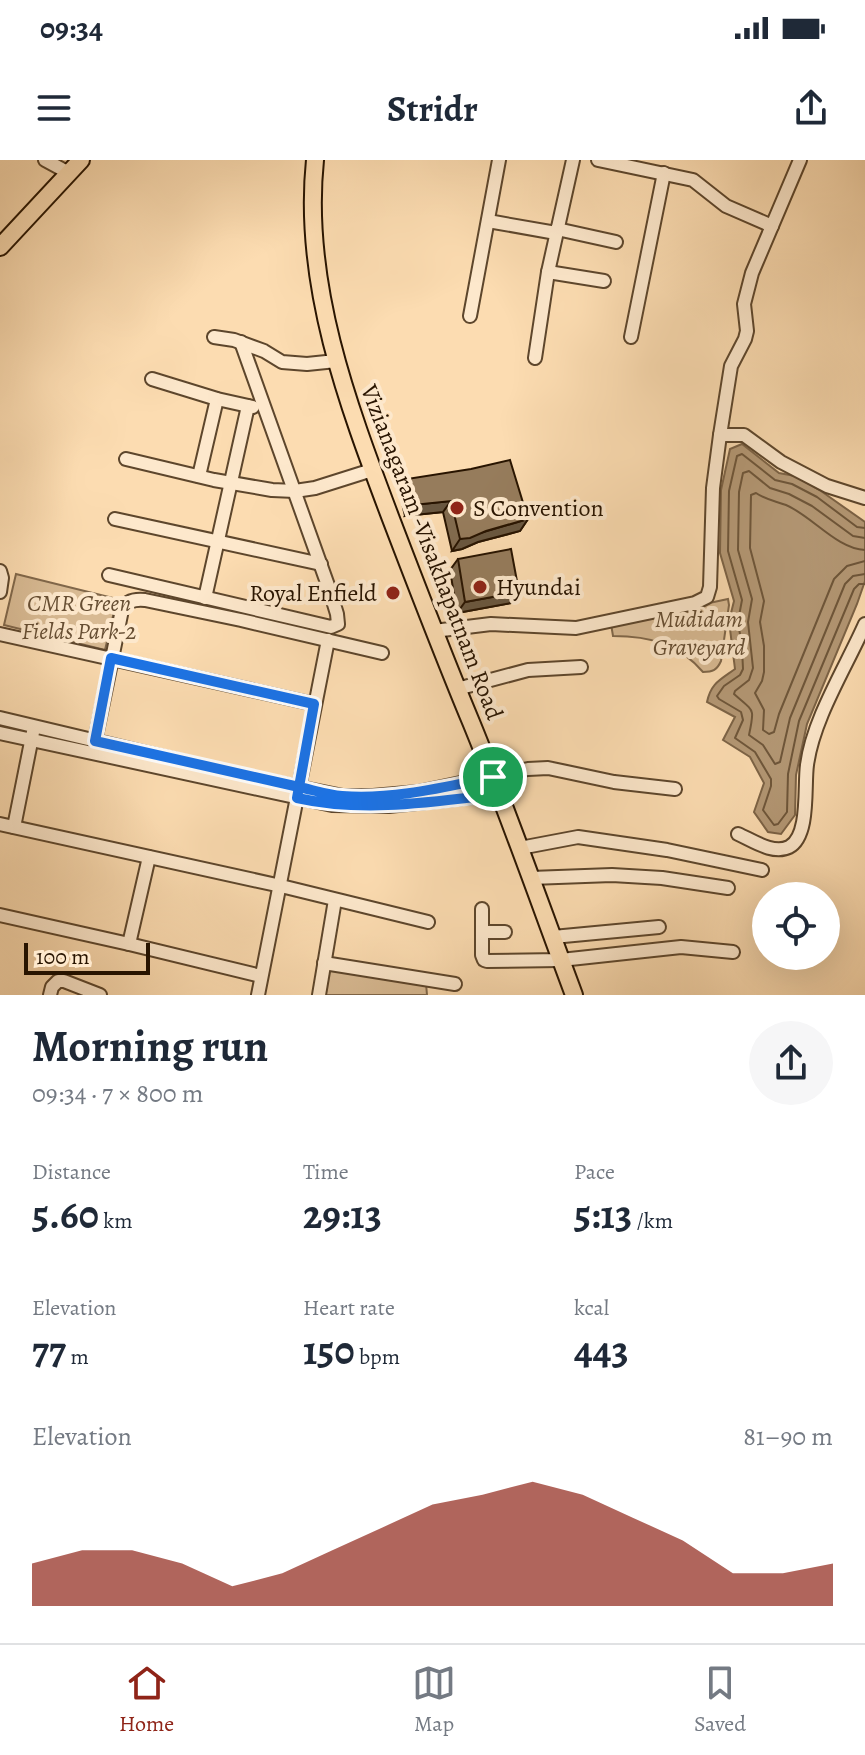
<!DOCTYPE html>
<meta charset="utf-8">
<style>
body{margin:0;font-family:Alegreya,serif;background:#f6f6f7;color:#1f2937;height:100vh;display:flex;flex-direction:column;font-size:30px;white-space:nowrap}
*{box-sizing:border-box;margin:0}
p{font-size:26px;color:#747a83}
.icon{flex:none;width:44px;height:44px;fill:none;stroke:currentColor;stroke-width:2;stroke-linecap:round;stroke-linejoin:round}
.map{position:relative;height:835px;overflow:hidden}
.sheet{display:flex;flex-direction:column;background:#fff;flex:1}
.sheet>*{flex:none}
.controls{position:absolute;left:752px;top:722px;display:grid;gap:16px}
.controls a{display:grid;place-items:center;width:88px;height:88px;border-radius:50%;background:#fff;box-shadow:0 8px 32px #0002;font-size:40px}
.scale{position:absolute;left:24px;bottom:20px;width:126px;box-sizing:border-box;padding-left:8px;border:4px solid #281400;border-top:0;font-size:22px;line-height:28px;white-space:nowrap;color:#281400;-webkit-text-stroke:6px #fde8cc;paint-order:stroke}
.pin{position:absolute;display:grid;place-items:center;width:68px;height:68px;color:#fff;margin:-34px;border:4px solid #fff;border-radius:50%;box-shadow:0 2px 8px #0007}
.round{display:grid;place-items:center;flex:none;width:84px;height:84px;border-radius:42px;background:#f6f6f7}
.headline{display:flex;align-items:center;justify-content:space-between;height:136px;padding:0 32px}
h1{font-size:44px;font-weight:600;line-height:60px}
.metrics{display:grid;grid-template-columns:repeat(3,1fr);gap:12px;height:136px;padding:8px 32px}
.metrics div{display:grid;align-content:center}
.metrics b{font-size:40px;font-weight:600}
.metrics small{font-size:22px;font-weight:400}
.metrics p{font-size:22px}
.chart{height:224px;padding:16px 32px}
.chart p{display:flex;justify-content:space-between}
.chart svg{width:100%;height:144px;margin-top:8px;fill:#8f2418;opacity:.7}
.status{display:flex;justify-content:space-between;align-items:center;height:56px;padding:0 40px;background:#fff;direction:ltr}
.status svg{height:22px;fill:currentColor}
header{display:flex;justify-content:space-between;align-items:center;height:104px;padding:0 32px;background:#fff;font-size:36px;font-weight:600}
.tab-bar{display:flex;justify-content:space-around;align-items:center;height:112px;border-top:2px solid #e0e1e3;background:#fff;font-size:22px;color:#747a83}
.tab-bar a{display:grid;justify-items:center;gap:4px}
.tab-bar .active{color:#8f2418}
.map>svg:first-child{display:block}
.green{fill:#d8ba93;stroke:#80674a;stroke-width:2}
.water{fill:#b49875;stroke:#7c6346;stroke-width:2}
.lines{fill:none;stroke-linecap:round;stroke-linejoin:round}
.shore{stroke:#6e563a;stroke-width:2}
.minor-casing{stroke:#5d462c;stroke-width:16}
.major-casing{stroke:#281400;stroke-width:20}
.minor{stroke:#fde8cc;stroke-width:12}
.major{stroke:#fcdcb1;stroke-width:16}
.wall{fill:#816b4f;stroke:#281400;stroke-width:2}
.shaded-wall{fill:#695740;stroke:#281400;stroke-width:2}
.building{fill:#967c5c;stroke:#281400;stroke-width:2}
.route-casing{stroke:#fff;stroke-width:16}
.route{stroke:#1a73e8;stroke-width:10}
.poi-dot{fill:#8f2418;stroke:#fde8cc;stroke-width:3}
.labels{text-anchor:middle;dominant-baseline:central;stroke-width:8;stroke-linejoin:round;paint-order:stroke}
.poi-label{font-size:24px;fill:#281400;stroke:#fde8cc;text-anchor:start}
.street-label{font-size:24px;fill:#281400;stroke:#fde8cc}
.park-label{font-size:24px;font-style:italic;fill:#664e33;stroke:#fde8cc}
</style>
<div class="status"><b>09:34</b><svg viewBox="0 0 49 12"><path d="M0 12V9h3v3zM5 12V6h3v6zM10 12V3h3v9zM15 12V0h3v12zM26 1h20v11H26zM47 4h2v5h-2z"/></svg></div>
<header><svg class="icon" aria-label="menu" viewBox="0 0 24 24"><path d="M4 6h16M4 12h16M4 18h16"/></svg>Stridr<svg class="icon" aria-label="share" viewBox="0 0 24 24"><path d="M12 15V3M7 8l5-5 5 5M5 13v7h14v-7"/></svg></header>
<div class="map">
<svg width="865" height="835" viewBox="0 0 865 835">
<rect width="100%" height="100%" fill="#fcdcb1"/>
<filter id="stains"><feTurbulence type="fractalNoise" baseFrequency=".0025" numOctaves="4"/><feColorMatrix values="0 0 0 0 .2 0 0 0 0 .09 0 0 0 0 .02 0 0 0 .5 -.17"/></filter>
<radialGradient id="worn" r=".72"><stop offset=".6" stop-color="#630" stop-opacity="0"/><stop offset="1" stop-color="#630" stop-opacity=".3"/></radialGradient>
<g class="green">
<polygon points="16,414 117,439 105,490 4,465"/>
<path d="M728 439 729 445 721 501C717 510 713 512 703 512 679 484 650 476 613 476L611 464Z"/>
<polygon points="326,806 426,823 427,835 321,835"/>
</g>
<path class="water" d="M742 284 779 313 795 316 821 331 865 362V421L857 444 807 564 796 615 795 655 781 674 768 672 754 652 764 623 750 597 723 580 735 557 707 542C711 523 720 520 735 509L729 461 734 441 720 393 721 330 730 289Z"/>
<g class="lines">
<g class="shore">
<polyline points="865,368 857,367 817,337 792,324 775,320 742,294 737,296 729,331 728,391 742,440 738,461 742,488 743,509 740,515 724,526 717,536 719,539 741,552 743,560 735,578 755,592 771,619 771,626 763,650 774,665 778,664 787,652 788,614 799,561 854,429 859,424 865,424"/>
<path d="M865 378 853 376 812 346 789 334 770 328 749 311 743 313 739 332 738 390 752 439 748 462 753 508 749 520 735 531 734 534C754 552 755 547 749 575L763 585 775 604 780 602 790 558 845 424 853 416 865 414"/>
<path d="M865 390C837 389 812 356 786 345 775 341 766 340 756 333L751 335 750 388 764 441 760 462 764 486V512L762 521 755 533 764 550 763 570 769 574 774 572 779 554 834 419 847 406 865 401"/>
</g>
<defs>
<g id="minor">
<polyline points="45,0 69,13"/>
<polyline points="598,0 693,20 726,46 772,66"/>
<polyline points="488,61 556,73"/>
<polyline points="557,69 616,82"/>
<polyline points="548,112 604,121"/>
<polyline points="470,156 499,0"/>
<polyline points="214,177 234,180 264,191 282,202 307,204 336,201"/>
<polyline points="631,177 664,13"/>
<polyline points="535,198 548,112 573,0"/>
<polyline points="152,219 217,239 253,247"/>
<polyline points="720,275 744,275 781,302 827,326 865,338"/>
<polyline points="126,299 214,320 272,330 295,331 315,328 372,310"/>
<polyline points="199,316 217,239"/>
<polyline points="115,359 321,404"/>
<polyline points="0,411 2,418 0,432"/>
<polyline points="109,415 331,467 338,464 337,454 330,431 241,182"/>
<polyline points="205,438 248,246"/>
<polyline points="434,471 491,464 576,468 695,443 707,437 710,427 713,328 720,275 731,206 745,179 747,171 744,144 752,113 800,0"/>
<polyline points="0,474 314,544"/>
<polyline points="457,529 528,510 581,507"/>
<polyline points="0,558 248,617 343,636 373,636 418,632 528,609 548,608 614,622 675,629"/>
<polyline points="0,573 332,645 389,646 500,634"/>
<path d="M95 581 122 450C126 441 135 439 145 440L241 460 382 493"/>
<polyline points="0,664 281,726 428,762"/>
<polyline points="14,667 33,572"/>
<path d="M738 674C752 680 773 695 789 687 810 676 804 626 807 605 813 559 846 507 865 464"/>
<polyline points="520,688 578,677 667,690 762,710"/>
<polyline points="531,718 612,715 662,718 728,728"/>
<polyline points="482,749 482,795 484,800 487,801 561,800 681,787 733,792"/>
<polyline points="0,755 129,784 261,816"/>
<polyline points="482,772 505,772"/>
<polyline points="553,777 659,767"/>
<polyline points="129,784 149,697"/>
<polyline points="324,803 455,824"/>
<polyline points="50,835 52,827 58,821 64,821 100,835"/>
<polyline points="258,835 328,480"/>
<polyline points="319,835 335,740"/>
</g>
<g id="major">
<path d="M315 0C302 124 348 245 391 359 417 427 443 495 471 562 508 652 540 744 574 835"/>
<polyline points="0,87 81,0"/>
</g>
</defs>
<use href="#minor" class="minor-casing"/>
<use href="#major" class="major-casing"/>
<use href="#minor" class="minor"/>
<use href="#major" class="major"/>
</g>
<g class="wall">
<polygon points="407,319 528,359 520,371 478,382 462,389 452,391 443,352 405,356 399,331"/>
<polygon points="458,399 519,432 511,443 457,453 450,410"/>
</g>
<g class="shaded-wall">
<polygon points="451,341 443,352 405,356 413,345"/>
<polygon points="528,359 520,371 478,382 462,389 452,391 460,379"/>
<polygon points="519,432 511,443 457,453 465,442"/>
</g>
<g class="building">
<polygon points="510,300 528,359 486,371 470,378 460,379 451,341 413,345 407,319 471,309"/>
<polygon points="511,389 519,432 465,442 458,399"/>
</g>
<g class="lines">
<defs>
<path id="route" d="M493 617C444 627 393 640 342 636 328 635 313 630 299 627L314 544 111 498 95 581 299 627 297 638C364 653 432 642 500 634L493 617"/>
</defs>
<use href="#route" class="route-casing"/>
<use href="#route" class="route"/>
</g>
<g class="poi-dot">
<circle cx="457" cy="348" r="8"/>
<circle cx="480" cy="427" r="8"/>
<circle cx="393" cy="433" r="8"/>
</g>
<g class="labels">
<g class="poi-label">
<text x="473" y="348">S Convention</text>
<text x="496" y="427">Hyundai</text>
<text x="377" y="433" text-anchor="end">Royal Enfield</text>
</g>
<g class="street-label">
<text transform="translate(432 392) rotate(69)">Vizianagaram -Visakhapatnam Road</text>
</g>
<g class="park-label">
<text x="79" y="443">CMR Green<tspan x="79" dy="28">Fields Park-2</tspan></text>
<text x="699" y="459">Mudidam<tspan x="699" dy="28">Graveyard</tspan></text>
</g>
</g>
<rect width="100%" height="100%" filter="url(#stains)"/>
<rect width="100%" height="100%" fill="url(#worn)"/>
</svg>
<div class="controls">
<a><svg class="icon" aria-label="locate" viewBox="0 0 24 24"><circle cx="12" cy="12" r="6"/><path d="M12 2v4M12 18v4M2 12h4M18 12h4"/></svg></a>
</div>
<div class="scale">100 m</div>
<div class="pin" style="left:493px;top:617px;background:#1e9e55"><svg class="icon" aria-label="arrive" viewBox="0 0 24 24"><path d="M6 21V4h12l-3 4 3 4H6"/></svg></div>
</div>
<section class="sheet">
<div class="headline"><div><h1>Morning run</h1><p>09:34 · 7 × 800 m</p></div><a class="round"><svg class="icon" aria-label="share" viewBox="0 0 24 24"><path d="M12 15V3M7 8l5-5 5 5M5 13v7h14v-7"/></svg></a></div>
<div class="metrics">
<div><p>Distance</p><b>5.60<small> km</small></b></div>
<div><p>Time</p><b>29:13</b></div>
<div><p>Pace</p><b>5:13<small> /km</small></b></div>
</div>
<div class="metrics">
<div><p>Elevation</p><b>77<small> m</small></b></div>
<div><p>Heart rate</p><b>150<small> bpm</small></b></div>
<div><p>kcal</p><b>443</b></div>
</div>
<div class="chart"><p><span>Elevation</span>81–90 m</p>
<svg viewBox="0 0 160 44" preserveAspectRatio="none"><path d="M0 44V31L10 27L20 27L30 31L40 38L50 34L60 27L70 20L80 13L90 10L100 6L110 10L120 17L130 24L140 34L150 34L160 31V44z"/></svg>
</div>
</section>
<nav class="tab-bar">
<a class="active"><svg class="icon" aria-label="home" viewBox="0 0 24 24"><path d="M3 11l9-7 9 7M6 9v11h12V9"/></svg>Home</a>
<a><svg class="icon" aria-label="map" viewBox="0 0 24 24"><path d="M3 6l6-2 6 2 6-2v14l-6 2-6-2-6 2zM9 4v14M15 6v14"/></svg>Map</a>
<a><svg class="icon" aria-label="saved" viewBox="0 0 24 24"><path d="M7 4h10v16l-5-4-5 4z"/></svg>Saved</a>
</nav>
